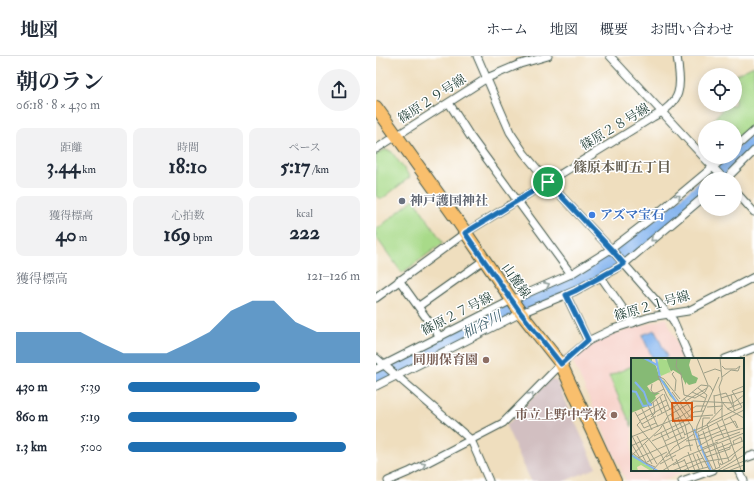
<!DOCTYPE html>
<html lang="ja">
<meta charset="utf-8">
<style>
body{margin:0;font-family:"IM FELL Double Pica","Noto Serif JP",serif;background:#f2f2f3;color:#1f2937;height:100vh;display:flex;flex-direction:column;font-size:15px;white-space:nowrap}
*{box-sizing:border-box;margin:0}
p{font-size:13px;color:#747a83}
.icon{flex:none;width:22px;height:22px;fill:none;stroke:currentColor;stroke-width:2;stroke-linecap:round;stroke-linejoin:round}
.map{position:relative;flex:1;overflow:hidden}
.drawer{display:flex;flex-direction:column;background:#fff;width:376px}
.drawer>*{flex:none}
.fabs{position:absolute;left:322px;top:12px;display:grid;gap:8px}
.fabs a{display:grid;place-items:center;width:44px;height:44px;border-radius:50%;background:#fff;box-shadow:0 2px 10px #0003;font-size:20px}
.pin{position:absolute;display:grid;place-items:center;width:34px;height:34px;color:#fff;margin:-17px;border:2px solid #fff;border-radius:50%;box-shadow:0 1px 4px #0007}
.round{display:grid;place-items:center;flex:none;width:42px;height:42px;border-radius:21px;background:#f2f2f3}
.headline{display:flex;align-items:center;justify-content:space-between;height:68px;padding:0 16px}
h1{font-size:22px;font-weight:700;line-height:30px}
.metrics{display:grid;grid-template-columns:repeat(3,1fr);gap:6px;height:68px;padding:4px 16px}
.metrics div{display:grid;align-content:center;border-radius:8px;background:#f2f2f3;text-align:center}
.metrics b{font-size:20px;font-weight:700}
.metrics small{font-size:11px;font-weight:400}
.metrics p{font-size:11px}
.chart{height:112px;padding:8px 16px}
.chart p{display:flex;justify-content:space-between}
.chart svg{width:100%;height:72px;margin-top:4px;fill:#1f6fb2;opacity:.7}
ul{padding:0 16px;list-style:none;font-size:13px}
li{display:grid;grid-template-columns:64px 48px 1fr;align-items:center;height:30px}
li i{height:10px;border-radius:5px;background:#1f6fb2}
header{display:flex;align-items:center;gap:24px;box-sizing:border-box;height:56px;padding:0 20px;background:#fff;border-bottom:1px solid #e0e1e3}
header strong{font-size:19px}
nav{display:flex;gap:22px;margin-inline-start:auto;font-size:14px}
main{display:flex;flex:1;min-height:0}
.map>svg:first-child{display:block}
.built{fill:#f7d1c9}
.industrial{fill:#d2bfc1}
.green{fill:#a8da89;stroke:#648c5e}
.water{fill:#82b3ee;stroke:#507891}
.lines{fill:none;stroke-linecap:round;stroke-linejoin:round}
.river{stroke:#82b3ee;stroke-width:15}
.minor-casing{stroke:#3e5549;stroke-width:9}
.primary-casing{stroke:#3e5549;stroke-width:14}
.minor{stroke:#fff;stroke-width:7}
.primary{stroke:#f9bf6d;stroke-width:12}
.oneway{stroke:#8f9e9a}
.route-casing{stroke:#fff;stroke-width:8}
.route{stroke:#1f6fb2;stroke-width:5}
.worship-dot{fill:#6b7280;stroke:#fff;stroke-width:1.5}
.shop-dot{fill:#3f7fe0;stroke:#fff;stroke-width:1.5}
.education-dot{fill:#8d6e63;stroke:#fff;stroke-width:1.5}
.labels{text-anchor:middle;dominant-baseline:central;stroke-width:3;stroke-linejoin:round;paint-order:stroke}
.street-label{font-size:13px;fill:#1f3d34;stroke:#fff}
.worship-label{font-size:13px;font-weight:bold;fill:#5b616d;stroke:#fff;text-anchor:start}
.shop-label{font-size:13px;font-weight:bold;fill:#366cbe;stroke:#fff;text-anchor:start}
.education-label{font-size:13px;font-weight:bold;fill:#785e54;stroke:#fff;text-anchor:end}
.neighbourhood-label{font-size:14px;font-weight:bold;fill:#655f52;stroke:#fff}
.water-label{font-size:14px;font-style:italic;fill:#3d606c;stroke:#fff}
.inset-river{fill:none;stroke:#82b3ee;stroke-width:2}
.inset-road{fill:none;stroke:#9c9e87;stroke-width:1}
.view{fill:#d45610;fill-opacity:0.15;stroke:#d45610;stroke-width:2}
.inset-edge{fill:none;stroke:#1f3d34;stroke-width:2}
</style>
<header>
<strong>地図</strong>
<nav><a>ホーム</a><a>地図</a><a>概要</a><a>お問い合わせ</a></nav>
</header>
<main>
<section class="drawer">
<div class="headline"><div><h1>朝のラン</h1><p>06:18 · 8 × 430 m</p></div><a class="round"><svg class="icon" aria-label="share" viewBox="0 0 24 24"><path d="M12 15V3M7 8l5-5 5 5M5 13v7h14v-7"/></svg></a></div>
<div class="metrics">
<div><p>距離</p><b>3.44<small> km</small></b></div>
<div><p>時間</p><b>18:10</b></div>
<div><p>ペース</p><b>5:17<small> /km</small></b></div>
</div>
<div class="metrics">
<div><p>獲得標高</p><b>40<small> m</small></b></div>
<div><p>心拍数</p><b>169<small> bpm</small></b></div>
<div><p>kcal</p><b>222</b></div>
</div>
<div class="chart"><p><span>獲得標高</span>121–126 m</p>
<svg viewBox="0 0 160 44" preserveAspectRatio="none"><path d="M0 44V25L10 25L20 25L30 25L40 32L50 38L60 38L70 38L80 32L90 25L100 12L110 6L120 6L130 19L140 25L150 25L160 25V44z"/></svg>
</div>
<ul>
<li><b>430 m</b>5:39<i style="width:57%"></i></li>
<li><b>860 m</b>5:19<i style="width:73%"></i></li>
<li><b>1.3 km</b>5:00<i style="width:94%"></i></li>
</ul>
</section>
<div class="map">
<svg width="378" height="425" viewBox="0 0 378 425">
<rect width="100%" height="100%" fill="#fff"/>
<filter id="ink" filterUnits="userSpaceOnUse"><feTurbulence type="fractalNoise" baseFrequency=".025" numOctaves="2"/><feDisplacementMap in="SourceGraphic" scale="8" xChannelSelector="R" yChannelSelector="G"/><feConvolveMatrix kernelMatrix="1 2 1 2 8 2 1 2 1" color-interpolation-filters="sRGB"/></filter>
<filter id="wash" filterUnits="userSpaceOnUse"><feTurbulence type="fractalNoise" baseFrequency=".012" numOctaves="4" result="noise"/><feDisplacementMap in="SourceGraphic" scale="16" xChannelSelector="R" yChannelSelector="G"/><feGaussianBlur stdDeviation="0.9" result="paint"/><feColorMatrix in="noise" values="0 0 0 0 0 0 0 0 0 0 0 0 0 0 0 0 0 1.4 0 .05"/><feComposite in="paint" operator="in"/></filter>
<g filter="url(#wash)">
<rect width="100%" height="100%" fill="#efdebe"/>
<polygon class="built" points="290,262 308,303 256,303 256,414 312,414 287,425 250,425 196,304 202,297 232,280"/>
<polygon class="industrial" points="175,323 180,324 220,412 189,425 155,425 130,370"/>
<g class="green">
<polygon points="378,10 378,70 359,88 359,71 331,71 350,49 359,49 359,19"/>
<polygon points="8,94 15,95 34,121 6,143 0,140 0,99"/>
<polygon points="38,143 67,187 26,217 0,181 0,174"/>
<polygon points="256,310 256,371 233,320"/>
</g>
<polygon class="water" points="279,274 291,301 286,303 277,303 266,279"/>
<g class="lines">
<g class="river">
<polyline points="339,123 378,86"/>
<polyline points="0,322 150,247 188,231 233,206 283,170 329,131"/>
</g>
</g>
</g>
<g filter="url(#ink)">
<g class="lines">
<defs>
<g id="minor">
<polyline points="101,0 134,76 148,97 172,126 235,193 297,264 314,303"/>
<polyline points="234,0 348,123"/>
<polyline points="73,47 94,80 195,218"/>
<polyline points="359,92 378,75"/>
<polyline points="0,93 111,22 144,8 172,0"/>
<polyline points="350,123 378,95"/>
<polyline points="359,135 378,156"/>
<polyline points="225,221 257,267"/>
<polyline points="23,224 64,281"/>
<polyline points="190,239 212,285"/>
<path d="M0 242 89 177 277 61C308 45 305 31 301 0"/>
<polyline points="43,250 108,204"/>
<polyline points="0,302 95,384 113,425"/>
<polyline points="349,303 378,292"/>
<polyline points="0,313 136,244 195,218 235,193 277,161 349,101"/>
<polyline points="0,330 145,257 199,235 248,208 329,140"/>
<polyline points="367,403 378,399"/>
<polyline points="363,414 368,425"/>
<polyline points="12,425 33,416 127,367 185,308 212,285 237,273 274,261 312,255 378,221"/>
<polyline points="306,425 337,414"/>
</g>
<polyline id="primary" points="0,51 81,164 144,256 185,308 239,425"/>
</defs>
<use href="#minor" class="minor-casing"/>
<use href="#primary" class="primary-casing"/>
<use href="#minor" class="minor"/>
<use href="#primary" class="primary"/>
</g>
<defs><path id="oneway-chevron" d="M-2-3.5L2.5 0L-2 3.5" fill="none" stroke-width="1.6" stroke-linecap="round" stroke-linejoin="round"/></defs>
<g class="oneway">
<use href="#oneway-chevron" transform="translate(302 141) rotate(-39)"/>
<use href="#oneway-chevron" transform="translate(277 183) rotate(140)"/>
<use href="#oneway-chevron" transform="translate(171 229) rotate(-24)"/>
<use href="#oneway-chevron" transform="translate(155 339) rotate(-46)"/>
<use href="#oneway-chevron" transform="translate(47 409) rotate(-28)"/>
</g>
</g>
<g class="lines" filter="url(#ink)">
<defs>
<polygon id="route" points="172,126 235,193 248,208 199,235 190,239 212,284 185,308 144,256 89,177"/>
</defs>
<use href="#route" class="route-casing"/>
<use href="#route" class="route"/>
</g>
<circle class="worship-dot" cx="26" cy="145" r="4"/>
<circle class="shop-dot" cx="216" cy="159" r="4"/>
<g class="education-dot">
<circle cx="110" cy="304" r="4"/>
<circle cx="238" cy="359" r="4"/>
</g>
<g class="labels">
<g class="street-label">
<text transform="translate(56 43) rotate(-33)">篠原２９号線</text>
<text transform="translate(239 71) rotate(-31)">篠原２８号線</text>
<text transform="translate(140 225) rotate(55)">山麓線</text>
<text transform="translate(276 250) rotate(-16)">篠原２１号線</text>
<text transform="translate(81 258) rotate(-27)">篠原２７号線</text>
</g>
<g class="worship-label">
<text x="34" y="145">神戸護国神社</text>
</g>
<g class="shop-label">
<text x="224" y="159">アズマ宝石</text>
</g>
<g class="education-label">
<text x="102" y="304">同朋保育園</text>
<text x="230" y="359">市立上野中学校</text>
</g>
<g class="neighbourhood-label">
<text x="246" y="111">篠原本町五丁目</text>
</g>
<g class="water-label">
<text transform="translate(106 269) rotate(-27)">杣谷川</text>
</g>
</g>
<g transform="translate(255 302)">
<rect width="113" height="113" fill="#efdebe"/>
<path d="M28 0 38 3 39 14 30 18 26 10ZM3 97 16 106H13L16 107V106L21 109 16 107 23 110 20 113 10 107 6 109 7 113H0V99Z" fill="#a8da89"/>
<path d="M0 0H21V4L25 8 29 21 33 23 39 32 38 35 43 39V42L39 38 31 23 27 22 16 28 20 34 29 35 24 38 25 40 17 48 0 55ZM35 0H60L58 7 61 17 67 20 65 25 58 27 55 24V27L50 17 42 12 37 16 40 14Z" fill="#86ba75"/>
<path class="inset-river" d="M13 0 26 7M25 0 29 20 46 45M4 24 13 34 17 45 21 47M0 33 5 34 12 48 20 47M63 71 80 113M0 97 27 113"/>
<path class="inset-road" d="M46 0 45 9 50 16 53 37 64 40 74 34 77 28M66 0 77 27M89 0 91 21 88 29 91 44 97 51 113 60M91 8 94 11H105L109 8 107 13 100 12 91 19M43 14 41 16 45 22 44 33M73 15 84 11 90 13M88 19 66 68 65 75 92 61M21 26 20 32 23 36 33 31M67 30 76 37 70 53M41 34 59 59 82 57M61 34 74 40M33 36 39 52M83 37 84 56M100 37 103 49M83 38 95 35 104 53M29 39 49 91M53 40 62 55M90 40 113 33M25 41 31 55M49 41 33 21 27 18 36 38 54 67 60 93M44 43 61 69 67 91 79 113M55 43 76 30M20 46 32 36M17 47 27 69M10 49 21 72M76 49 92 48M111 49 101 33 113 28M91 50V60L110 112M96 51 113 44M4 54 13 70M40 56 51 81M6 58 35 42M26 58 43 49 70 27 79 28 82 33M20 59 24 55 22 44M99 59 106 70M47 60 54 77M93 62 113 52M8 63 37 47M9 64 6 67 30 96 38 113M86 65 93 80M11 66 25 58M76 66 111 49M32 67 38 80M13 70 25 65M71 72 72 60H79M72 73 85 111M30 75 42 103M67 75 70 87M0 76 16 106M36 76 59 65M53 77 76 67M6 78 21 106M23 78 52 64 63 54 73 53M67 78 104 63 107 70M0 79 49 59 65 48H75M21 83 36 76M34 83 52 74M55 83 73 80 95 71M84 83 109 74M0 85 9 100M91 85 98 103M14 86 26 106M103 86 102 83 110 79 111 83M85 87 92 106M0 88 17 80M66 89 85 78 113 70M71 90 87 84M72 92 82 112 89 109 87 103M87 93 99 89M0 94 15 105 24 109M57 94 64 113M74 95 100 85M62 96 69 113M66 96 72 110M0 98 29 71 37 58 62 43 102 45 113 37M35 99 55 88 62 87M75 99 99 91V88L112 83M7 100 54 79M45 101 50 113M53 101 58 113M88 103 76 66 91 50V45M16 104 36 94M89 105 90 107 100 102 104 97M29 106 45 97M55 106 72 100M42 107 54 102M92 112 113 103M21 113 43 89 63 76M31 113 53 99 113 75M41 113 56 107M51 113 71 104 97 100 113 88M62 113 77 109M86 113 113 97M97 113 113 107"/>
<path class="view" d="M41 45H61V62L42 63Z"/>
<rect width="113" height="113" class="inset-edge"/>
</g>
</svg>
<div class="fabs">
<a><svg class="icon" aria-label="locate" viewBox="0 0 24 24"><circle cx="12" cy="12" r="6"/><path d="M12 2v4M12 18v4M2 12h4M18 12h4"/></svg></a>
<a>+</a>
<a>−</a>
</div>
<div class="pin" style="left:172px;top:126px;background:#1e9e55"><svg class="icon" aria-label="arrive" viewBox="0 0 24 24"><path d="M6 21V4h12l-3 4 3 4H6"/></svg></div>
</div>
</main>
